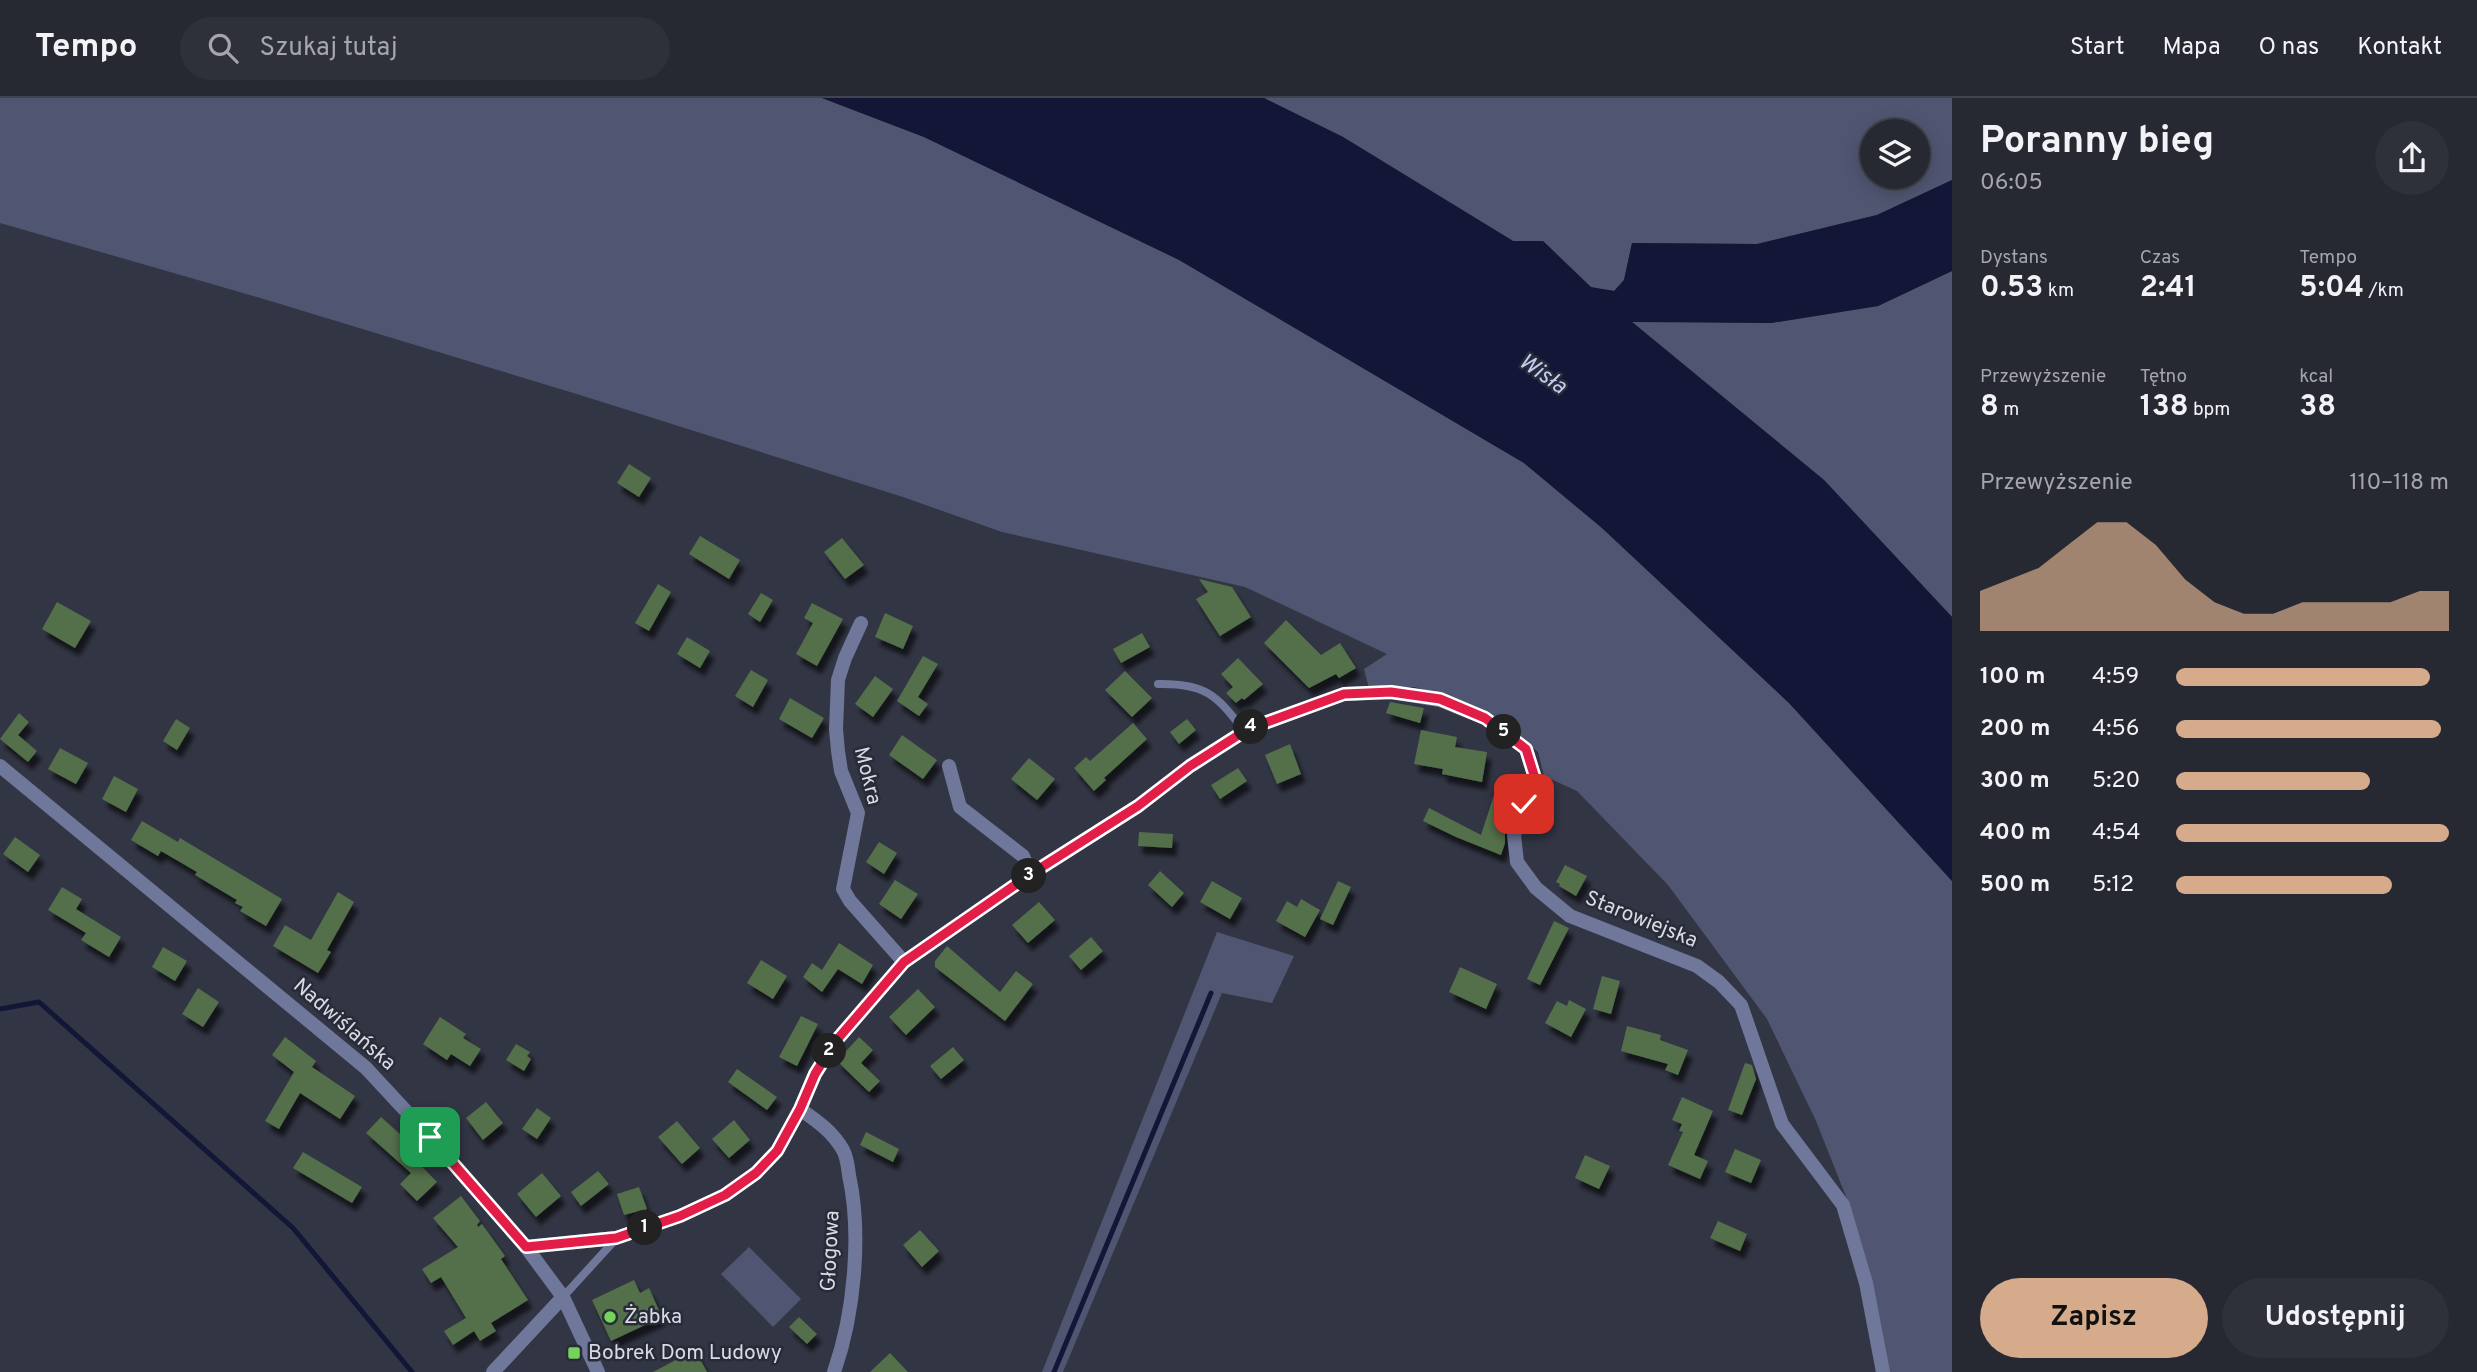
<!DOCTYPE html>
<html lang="pl">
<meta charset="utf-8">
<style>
body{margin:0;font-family:Overpass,sans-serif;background:#2e303a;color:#f1f3f6;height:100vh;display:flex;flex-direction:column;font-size:26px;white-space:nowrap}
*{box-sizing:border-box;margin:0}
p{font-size:23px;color:#a4a6ac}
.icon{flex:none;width:38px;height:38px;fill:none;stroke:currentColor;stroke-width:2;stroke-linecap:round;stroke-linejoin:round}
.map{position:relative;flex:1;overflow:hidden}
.side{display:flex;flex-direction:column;background:#262832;width:525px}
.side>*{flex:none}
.buttons{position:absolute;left:1860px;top:21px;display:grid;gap:14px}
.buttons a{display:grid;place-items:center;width:70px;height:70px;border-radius:50%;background:#262832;box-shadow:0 4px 18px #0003,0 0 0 2px #42444d;font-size:35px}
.pin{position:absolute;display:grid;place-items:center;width:60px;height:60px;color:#fff;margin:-30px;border-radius:14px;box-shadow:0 4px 10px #0006}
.km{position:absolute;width:35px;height:35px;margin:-18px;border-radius:50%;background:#222;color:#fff;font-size:19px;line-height:35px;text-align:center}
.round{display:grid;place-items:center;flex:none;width:74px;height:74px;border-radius:37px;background:#2e303a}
.overview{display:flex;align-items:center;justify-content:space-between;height:119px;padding:0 28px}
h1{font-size:38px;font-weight:700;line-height:52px}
.metrics{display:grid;grid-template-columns:repeat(3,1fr);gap:10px;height:119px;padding:7px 28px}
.metrics div{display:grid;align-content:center}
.metrics b{font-size:30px;font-weight:700}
.metrics small{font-size:19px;font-weight:400}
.metrics p{font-size:19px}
.chart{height:196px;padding:14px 28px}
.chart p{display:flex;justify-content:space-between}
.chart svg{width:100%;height:126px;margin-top:7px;fill:#d6ab8b;opacity:.7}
.button{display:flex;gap:14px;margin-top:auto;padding:14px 28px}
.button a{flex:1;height:80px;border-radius:42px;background:#d6ab8b;color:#111;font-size:28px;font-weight:700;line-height:80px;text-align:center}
.button a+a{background:#2e303a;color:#f1f3f6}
ul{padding:0 28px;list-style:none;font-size:23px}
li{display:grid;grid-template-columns:112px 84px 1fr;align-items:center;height:52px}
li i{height:18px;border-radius:9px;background:#d6ab8b}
header{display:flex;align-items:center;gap:42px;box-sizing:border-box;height:98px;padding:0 35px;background:#262832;border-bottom:2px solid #42444d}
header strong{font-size:33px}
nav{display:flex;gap:38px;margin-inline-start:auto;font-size:24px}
.search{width:490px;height:63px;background:#2e303a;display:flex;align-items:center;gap:18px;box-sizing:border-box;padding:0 24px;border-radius:38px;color:#a4a6ac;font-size:26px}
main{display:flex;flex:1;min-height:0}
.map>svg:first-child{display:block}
.green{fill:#505671;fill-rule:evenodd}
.water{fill:#131637}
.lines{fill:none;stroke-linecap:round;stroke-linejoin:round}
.stream{stroke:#131637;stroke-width:5}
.building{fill:#536f4c;filter:url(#shadow)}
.service{stroke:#6f779a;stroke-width:8}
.minor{stroke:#6f779a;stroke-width:14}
.tertiary{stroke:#6f779a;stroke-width:14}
.route-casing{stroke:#fff;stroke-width:14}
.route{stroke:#e11d48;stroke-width:9}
.poi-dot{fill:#75d25b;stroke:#282b38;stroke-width:2.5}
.labels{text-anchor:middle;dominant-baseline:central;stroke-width:5;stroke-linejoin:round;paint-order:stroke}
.street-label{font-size:21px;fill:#d9dbe4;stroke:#282b38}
.poi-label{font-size:21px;fill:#d9dbe4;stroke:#282b38;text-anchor:start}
.water-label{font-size:23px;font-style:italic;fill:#c4cdf5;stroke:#282b38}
</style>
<header>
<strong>Tempo</strong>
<div class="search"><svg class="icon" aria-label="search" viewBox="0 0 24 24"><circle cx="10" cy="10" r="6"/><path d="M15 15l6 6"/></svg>Szukaj tutaj</div>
<nav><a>Start</a><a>Mapa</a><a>O nas</a><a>Kontakt</a></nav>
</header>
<main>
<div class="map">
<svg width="1952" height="1274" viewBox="0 0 1952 1274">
<defs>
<filter id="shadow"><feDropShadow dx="4.5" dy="8" stdDeviation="2" flood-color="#0009"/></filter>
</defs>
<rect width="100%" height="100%" fill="#323543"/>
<g class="green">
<polygon points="0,0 822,0 924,39 1180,162 1524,365 1602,430 1789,605 1952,783 1952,1274 1887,1274 1847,1101 1816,1023 1767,921 1668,787 1577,693 1544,678 1538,654 1519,638 1478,611 1415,589 1369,590 1364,571 1387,556 1245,489 1002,434 903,399 580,297 257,199 0,125"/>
<path d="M1264 0H1952V82L1877 117 1757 146 1632 145 1624 182 1615 193 1591 190 1543 143H1513L1343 39ZM1872 33H1918V79H1872Z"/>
<polygon points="1952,173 1952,519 1824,382 1631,223 1771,225 1878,208"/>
<polygon points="1217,834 1294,858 1272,905 1222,895 1063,1274 1042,1274"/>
<polygon points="749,1149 801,1201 773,1229 721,1176"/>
</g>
<polygon class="water" points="822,0 1264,0 1343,39 1513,143 1543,143 1591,189 1614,193 1624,182 1632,145 1757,146 1877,117 1952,82 1952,173 1878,208 1771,225 1632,224 1824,382 1952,519 1952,783 1789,605 1602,430 1524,365 1179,162 924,39"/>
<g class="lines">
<g class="stream">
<polyline points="0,911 39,904 293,1130 412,1274"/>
<polyline points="1054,1274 1211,895"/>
</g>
</g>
<g class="building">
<polygon points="629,366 651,380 639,399 617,385"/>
<polygon points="700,438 740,462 729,481 689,456"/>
<polygon points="842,440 864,467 845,481 824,454"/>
<polygon points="1199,481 1232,489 1251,519 1220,538 1196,501 1208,494"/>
<polygon points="658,486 671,494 649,533 635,525"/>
<polygon points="761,495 773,502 760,524 748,516"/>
<polygon points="57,504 91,523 75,550 42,531"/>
<polygon points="812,505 843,521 817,568 796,556 813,525 804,520"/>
<polygon points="885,515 913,528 903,551 875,539"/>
<polygon points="1286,522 1321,557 1340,545 1356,570 1339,580 1336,576 1309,590 1264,545"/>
<polygon points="1142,535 1150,549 1121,565 1113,551"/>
<polygon points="687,539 710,553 700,570 677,556"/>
<polygon points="923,558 938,566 918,599 928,606 919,618 897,603"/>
<polygon points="1238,560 1263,586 1244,602 1242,600 1236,605 1226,595 1233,589 1221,576"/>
<polygon points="751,572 768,582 753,609 735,598"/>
<polygon points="1125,573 1152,600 1132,619 1105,592"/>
<polygon points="875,578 893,591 873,619 855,606"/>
<polygon points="790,600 824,620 812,640 779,621"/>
<polygon points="1390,604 1424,610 1420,625 1386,615"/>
<polygon points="19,615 29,624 18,637 37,653 28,664 0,641"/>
<polygon points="176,621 190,630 177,652 163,643"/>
<polygon points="1187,621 1196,632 1179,646 1170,634"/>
<polygon points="1133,625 1147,641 1104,680 1106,682 1094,693 1074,670 1086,659 1090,663"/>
<polygon points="1421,632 1457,639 1455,649 1487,654 1482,684 1442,676 1443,671 1414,666"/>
<polygon points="902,637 937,662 923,681 889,657"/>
<polygon points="1290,646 1301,676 1277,686 1265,657"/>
<polygon points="60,650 88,665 76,686 48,671"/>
<polygon points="1029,660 1055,681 1037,702 1011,681"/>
<polygon points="1238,670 1247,683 1220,701 1211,687"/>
<polygon points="114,678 138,691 126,714 102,701"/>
<polygon points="1495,694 1517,701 1505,734 1505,745 1501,757 1456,739 1423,723 1429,710 1481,737"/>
<polygon points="142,723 178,744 180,740 282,801 266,828 240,813 243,809 235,805 237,802 195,777 197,774 161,753 158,758 131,742"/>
<polygon points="1139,734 1173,736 1172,750 1138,748"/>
<polygon points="15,739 40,757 28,774 3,756"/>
<polygon points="879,744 897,755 884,776 866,764"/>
<polygon points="1565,767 1587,778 1576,798 1559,788 1560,786 1556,784"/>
<polygon points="1160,773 1184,795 1172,809 1148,787"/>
<polygon points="895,782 918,796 901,821 879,806"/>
<polygon points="1212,783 1242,800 1230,821 1200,804"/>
<polygon points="1338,783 1351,789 1333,827 1320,821"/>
<polygon points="62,789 82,801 76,811 121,839 109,859 81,842 86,835 48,812"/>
<polygon points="338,794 354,804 327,852 331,854 318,875 273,848 285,827 311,842"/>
<polygon points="1301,801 1320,812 1305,839 1276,823 1287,803 1297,809"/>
<polygon points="1039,804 1055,822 1028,845 1012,827"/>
<polygon points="1554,823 1569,830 1540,887 1527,881"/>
<polygon points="1091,839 1103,853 1081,872 1069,858"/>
<polygon points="839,845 873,867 862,886 838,871 822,894 803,879 812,865 822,872"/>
<polygon points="947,848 1000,894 1016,873 1033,886 1005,923 935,869 935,863"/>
<polygon points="163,849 187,863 175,883 152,869"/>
<polygon points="761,862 787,878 773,901 747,885"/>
<polygon points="1460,869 1497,886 1486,911 1449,894"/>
<polygon points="1602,878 1620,883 1611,916 1593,911"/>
<polygon points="198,890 219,904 203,929 182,916"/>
<polygon points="918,891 935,909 906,937 889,919"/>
<polygon points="1569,902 1586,911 1571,939 1545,925 1557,903 1567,908"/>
<polygon points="801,918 818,926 797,968 779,959"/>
<polygon points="440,919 466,936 463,940 481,951 470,968 451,956 447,962 423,946"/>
<polygon points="1627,928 1661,937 1660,942 1688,952 1678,977 1665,972 1668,966 1621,953"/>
<polygon points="285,939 316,963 312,969 355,998 340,1021 300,995 279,1031 265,1023 294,974 272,957"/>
<polygon points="859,939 873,952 861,965 880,983 869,994 837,963"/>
<polygon points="516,946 530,954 527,958 531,961 524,973 506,962"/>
<polygon points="953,949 964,962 941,981 930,968"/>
<polygon points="1745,965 1752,967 1756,981 1742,1017 1728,1012"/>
<polygon points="737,971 777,999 767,1012 728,984"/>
<polygon points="1682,999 1713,1013 1694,1057 1708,1063 1700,1081 1668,1067 1683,1034 1679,1033 1682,1026 1672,1022"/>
<polygon points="486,1004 503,1025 483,1042 466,1020"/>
<polygon points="537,1010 551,1020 537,1041 522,1031"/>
<polygon points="381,1019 410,1045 405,1051 437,1084 417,1103 400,1086 411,1075 366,1035"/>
<polygon points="734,1022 750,1042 729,1060 712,1041"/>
<polygon points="677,1023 700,1050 682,1066 658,1039"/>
<polygon points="866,1034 899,1051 893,1064 860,1047"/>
<polygon points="1735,1051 1761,1062 1751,1085 1725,1074"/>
<polygon points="303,1054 362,1089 352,1105 293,1070"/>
<polygon points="1585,1057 1610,1068 1599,1091 1575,1080"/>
<polygon points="598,1073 609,1086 581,1108 571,1094"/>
<polygon points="542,1075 561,1098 536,1119 517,1096"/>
<polygon points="639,1089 647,1111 624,1117 617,1096"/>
<polygon points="461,1098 480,1123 477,1127 478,1129 482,1126 505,1158 501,1161 528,1202 491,1225 496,1233 480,1243 474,1233 453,1247 444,1233 466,1220 441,1179 431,1185 422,1171 458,1149 433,1120"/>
<polygon points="1718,1123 1747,1136 1740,1153 1710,1140"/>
<polygon points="920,1132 939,1153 922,1169 903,1147"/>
<polygon points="634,1182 640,1195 649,1190 662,1219 611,1243 592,1202"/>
<polygon points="799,1219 817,1236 807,1246 789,1229"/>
<polygon points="695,1252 707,1274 653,1274"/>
<polygon points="890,1255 908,1274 870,1274"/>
</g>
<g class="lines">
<g class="service">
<path d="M1158 586C1205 585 1217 597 1244 633"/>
<polyline points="563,1199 615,1142"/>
</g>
<g class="minor">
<polyline points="861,525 845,560 838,582 836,631 838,653 841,673 858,715 843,791 850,803 904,864"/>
<polyline points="949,668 960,709 1023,758 1031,776"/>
<path d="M800 1011C817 1023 832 1033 843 1052 847 1059 848 1069 849 1077 862 1137 854 1217 834 1274"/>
<polyline points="526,1149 616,1140 680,1118 725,1097 756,1075 777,1053 800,1011 815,976 835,944 904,864 1031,776 1138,708 1190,668 1248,631 1344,596 1391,594 1440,602 1485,620 1526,651 1535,680 1514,737 1517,764 1536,790 1570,818 1697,868 1719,884 1741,907 1782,1026 1843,1107 1866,1185 1883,1274"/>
<polyline points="493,1274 563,1199"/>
</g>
<polyline class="tertiary" points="0,668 366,970 430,1039 526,1149 563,1199 598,1274"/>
</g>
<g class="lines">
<defs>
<polyline id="route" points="430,1039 526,1149 616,1140 680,1118 725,1097 756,1075 777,1053 800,1011 815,976 835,944 904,864 1031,776 1138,708 1190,668 1248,631 1344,596 1391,594 1440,601 1485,620 1526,651 1535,680 1524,706"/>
</defs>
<use href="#route" class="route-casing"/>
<use href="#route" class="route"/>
</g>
<g class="poi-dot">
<circle cx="610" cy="1219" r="7"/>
<rect x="567" y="1248" width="14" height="14" rx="3.5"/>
</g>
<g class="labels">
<g class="street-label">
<text transform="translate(867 678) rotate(76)">Mokra</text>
<text transform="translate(1641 822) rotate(22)">Starowiejska</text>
<text transform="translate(344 927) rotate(41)">Nadwiślańska</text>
<text transform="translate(831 1153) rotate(-87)">Głogowa</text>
</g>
<g class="poi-label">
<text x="624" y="1219">Żabka</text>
<text x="588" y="1255">Bobrek Dom Ludowy</text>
</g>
<g class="water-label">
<text transform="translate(1542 277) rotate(35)">Wisła</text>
</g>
</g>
</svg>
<div class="buttons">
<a><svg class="icon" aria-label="layers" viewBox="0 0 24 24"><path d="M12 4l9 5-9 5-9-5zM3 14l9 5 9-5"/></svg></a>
</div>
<div class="pin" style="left:430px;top:1039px;background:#1e9e55"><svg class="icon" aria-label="arrive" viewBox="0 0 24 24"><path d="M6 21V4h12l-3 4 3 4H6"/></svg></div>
<div class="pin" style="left:1524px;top:706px;background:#d93025"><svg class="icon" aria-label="check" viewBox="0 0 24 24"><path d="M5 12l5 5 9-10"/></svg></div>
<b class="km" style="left:645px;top:1130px">1</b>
<b class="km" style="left:829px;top:953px">2</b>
<b class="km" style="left:1029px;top:778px">3</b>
<b class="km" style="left:1251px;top:629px">4</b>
<b class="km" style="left:1504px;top:634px">5</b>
</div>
<section class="side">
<div class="overview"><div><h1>Poranny bieg</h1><p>06:05</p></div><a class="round"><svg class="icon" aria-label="share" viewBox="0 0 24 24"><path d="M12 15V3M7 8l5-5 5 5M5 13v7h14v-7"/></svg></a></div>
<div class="metrics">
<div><p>Dystans</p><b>0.53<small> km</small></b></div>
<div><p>Czas</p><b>2:41</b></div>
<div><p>Tempo</p><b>5:04<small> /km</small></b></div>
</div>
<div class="metrics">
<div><p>Przewyższenie</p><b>8<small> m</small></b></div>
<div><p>Tętno</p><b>138<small> bpm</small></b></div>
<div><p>kcal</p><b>38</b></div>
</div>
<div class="chart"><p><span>Przewyższenie</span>110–118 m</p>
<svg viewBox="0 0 160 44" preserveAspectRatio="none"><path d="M0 44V30L10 26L20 22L30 14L40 6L50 6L60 14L70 26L80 34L90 38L100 38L110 34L120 34L130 34L140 34L150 30L160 30V44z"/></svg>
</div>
<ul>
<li><b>100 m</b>4:59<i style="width:93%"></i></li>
<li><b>200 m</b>4:56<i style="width:97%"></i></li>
<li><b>300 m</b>5:20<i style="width:71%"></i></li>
<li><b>400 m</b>4:54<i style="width:100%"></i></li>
<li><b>500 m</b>5:12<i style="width:79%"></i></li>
</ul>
<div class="button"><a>Zapisz</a><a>Udostępnij</a></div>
</section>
</main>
